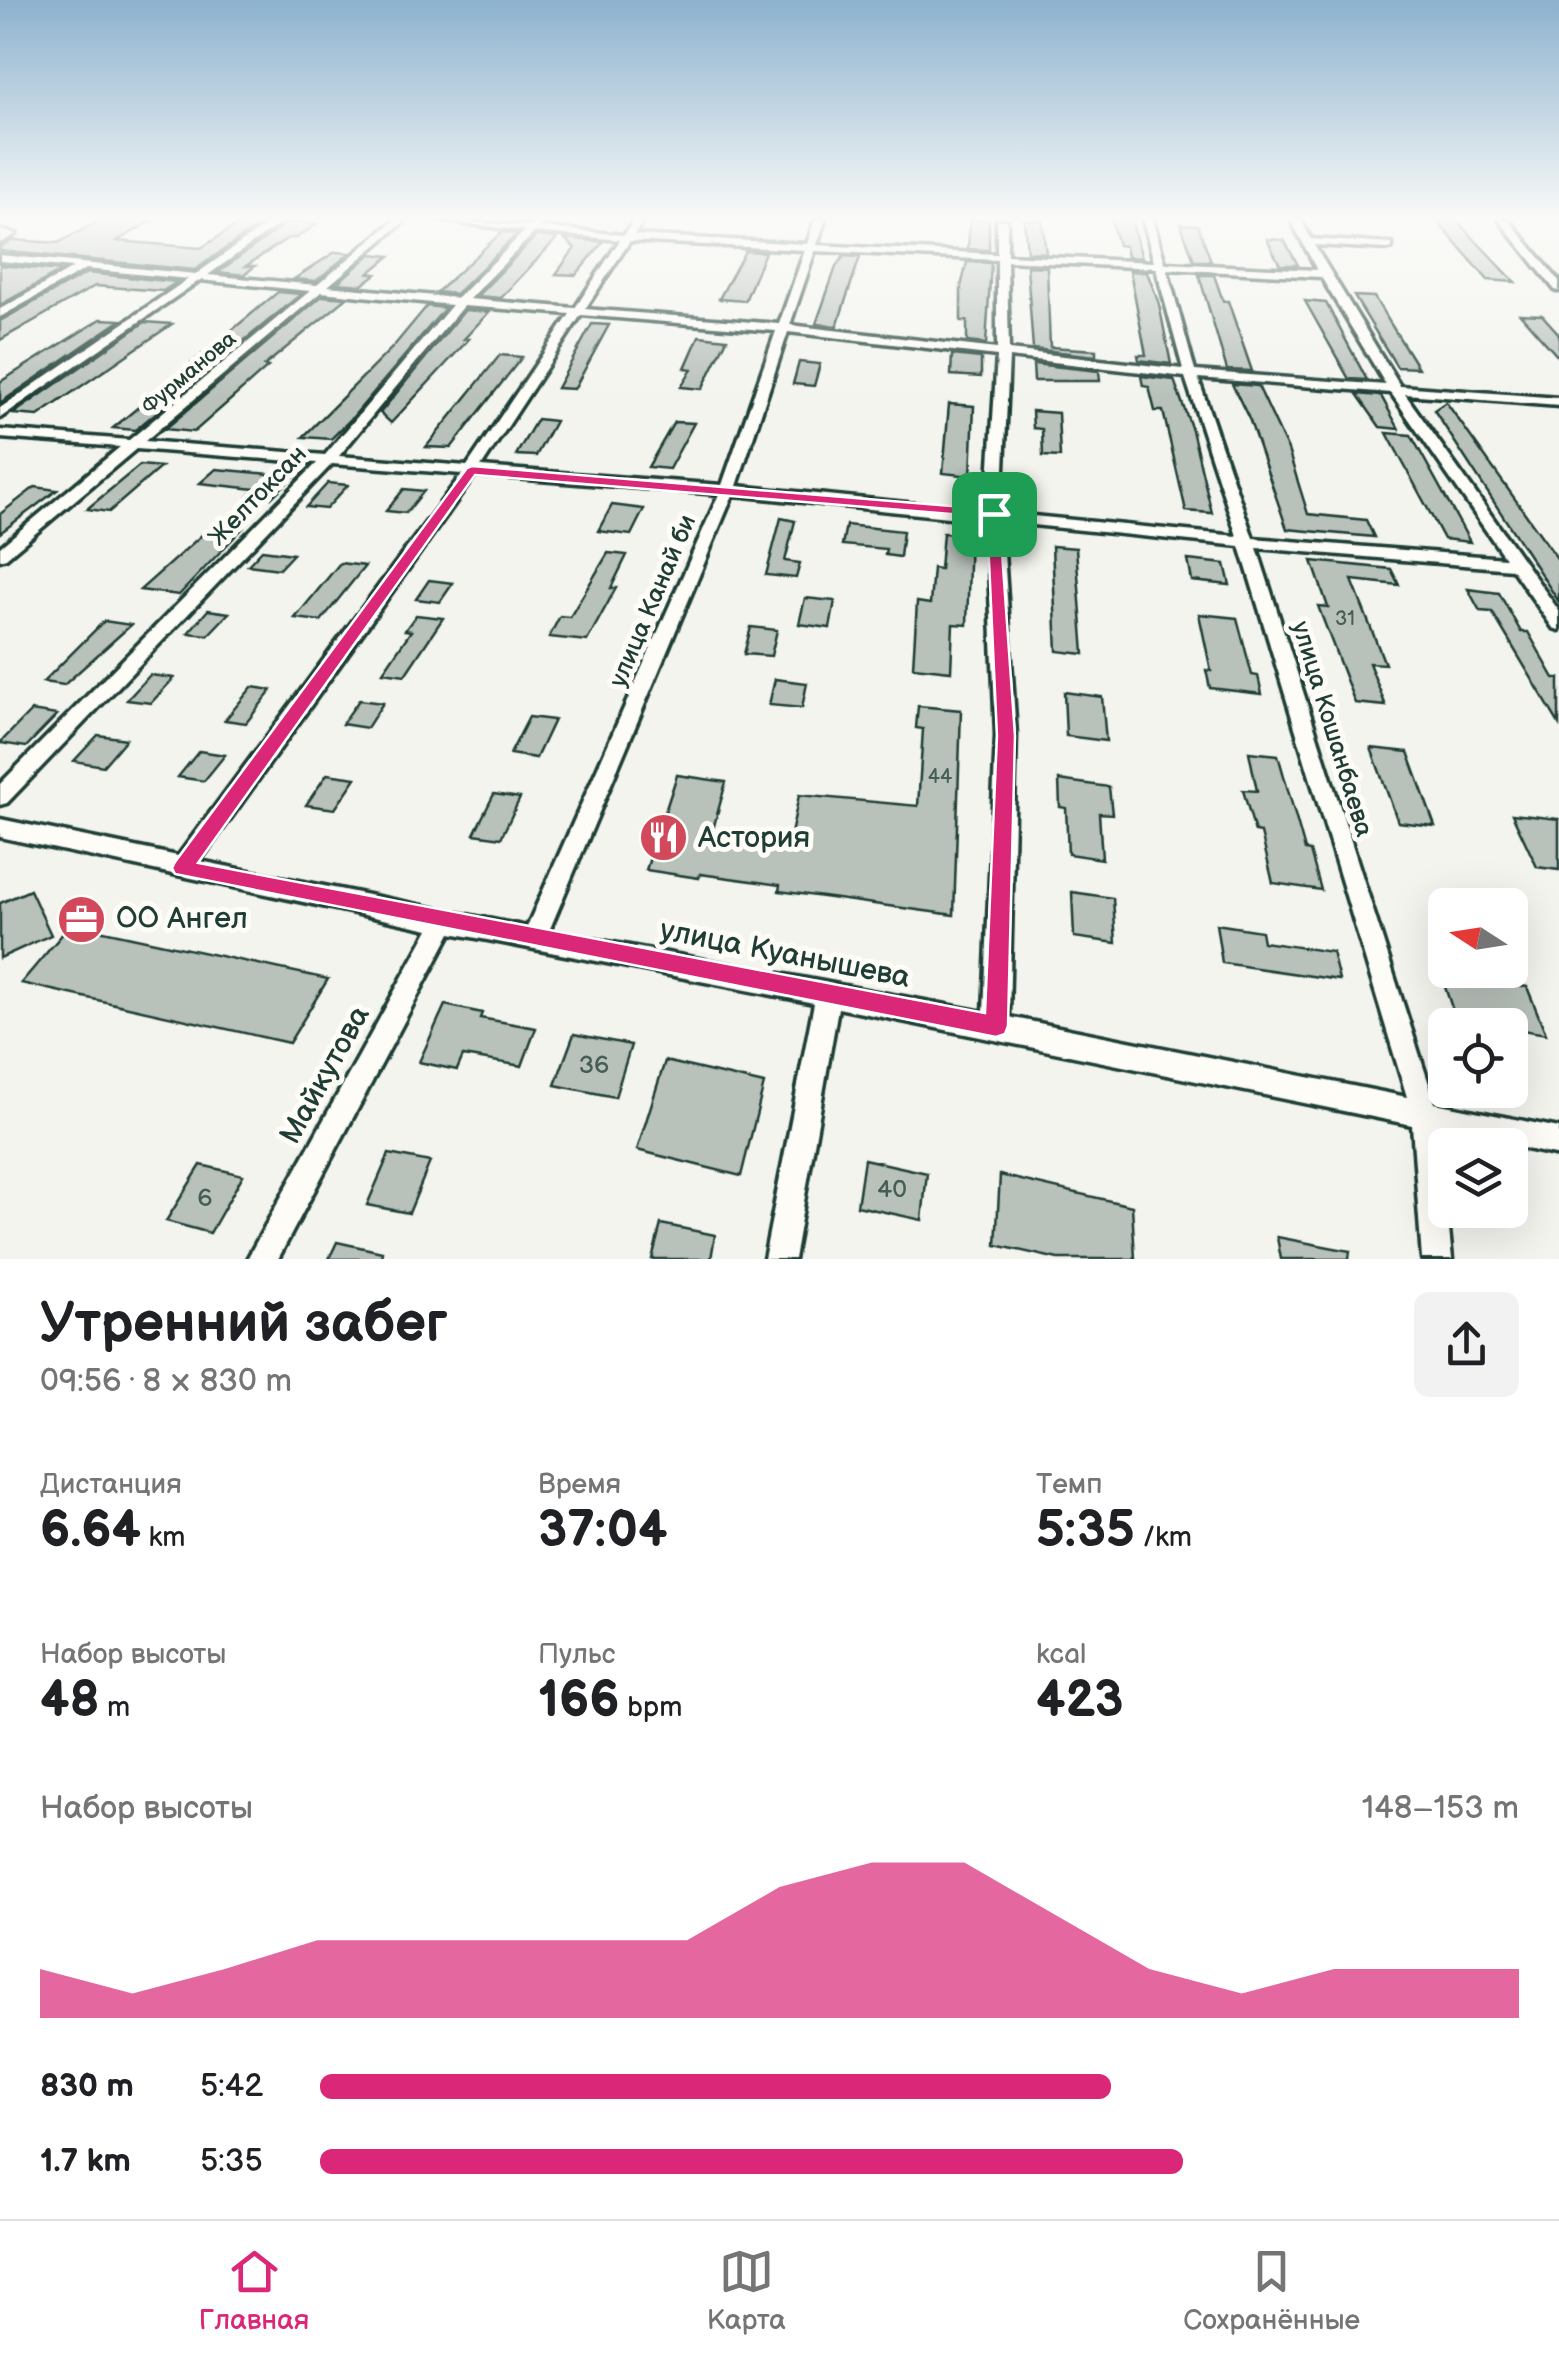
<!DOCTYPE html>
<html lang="ru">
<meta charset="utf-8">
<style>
body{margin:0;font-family:"Balsamiq Sans",sans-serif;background:#f2f2f2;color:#202124;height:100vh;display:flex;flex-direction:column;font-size:38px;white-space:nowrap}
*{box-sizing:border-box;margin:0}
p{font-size:32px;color:#757577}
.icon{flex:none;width:55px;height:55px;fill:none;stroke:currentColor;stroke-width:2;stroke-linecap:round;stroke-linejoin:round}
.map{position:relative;height:1259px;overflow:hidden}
.drawer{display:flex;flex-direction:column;background:#fff;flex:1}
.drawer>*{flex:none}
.needle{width:65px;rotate:282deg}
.tools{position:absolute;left:1428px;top:888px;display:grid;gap:20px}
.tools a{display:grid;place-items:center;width:100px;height:100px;border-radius:15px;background:#fff;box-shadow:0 10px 40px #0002;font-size:50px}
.pin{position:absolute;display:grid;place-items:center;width:85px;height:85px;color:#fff;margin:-42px;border-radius:20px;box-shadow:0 5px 15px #0006}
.round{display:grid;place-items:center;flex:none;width:105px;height:105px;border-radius:15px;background:#f2f2f2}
.headline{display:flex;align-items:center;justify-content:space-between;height:170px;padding:0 40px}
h1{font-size:55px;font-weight:600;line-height:75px}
.figures{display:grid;grid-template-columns:repeat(3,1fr);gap:15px;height:170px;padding:10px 40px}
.figures div{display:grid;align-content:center}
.figures b{font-size:50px;font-weight:600}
.figures small{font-size:28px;font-weight:400}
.figures p{font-size:28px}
.chart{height:280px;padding:20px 40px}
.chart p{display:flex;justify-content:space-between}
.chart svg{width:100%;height:180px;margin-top:10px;fill:#db2777;opacity:.7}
ul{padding:0 40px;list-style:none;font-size:32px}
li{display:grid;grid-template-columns:160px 120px 1fr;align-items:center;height:75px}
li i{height:25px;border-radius:12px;background:#db2777}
.dock{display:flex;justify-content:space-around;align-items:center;height:140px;border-top:2px solid #e0e0e0;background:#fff;font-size:28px;color:#757577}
.dock a{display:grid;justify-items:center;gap:5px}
.dock .on{color:#db2777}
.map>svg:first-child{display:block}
.building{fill:#b9c1bb;stroke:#1f3d34;stroke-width:2.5}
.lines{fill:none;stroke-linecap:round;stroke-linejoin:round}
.street-casing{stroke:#1f3d34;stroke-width:7}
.street{fill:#fdfcf7;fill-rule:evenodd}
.route{fill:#db2777;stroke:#fff;stroke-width:2.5;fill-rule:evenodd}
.labels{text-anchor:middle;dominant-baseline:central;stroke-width:10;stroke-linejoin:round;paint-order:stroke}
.number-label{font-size:20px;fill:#465e56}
.far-street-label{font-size:22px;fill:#1f3d34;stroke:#fdfcf7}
.street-label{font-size:25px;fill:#1f3d34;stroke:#fdfcf7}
.near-number-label{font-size:25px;fill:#465e56}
.near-poi-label{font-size:30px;fill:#1f3d34;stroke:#fdfcf7;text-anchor:start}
.near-street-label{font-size:30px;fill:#1f3d34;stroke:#fdfcf7}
</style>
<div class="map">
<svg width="1559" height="1259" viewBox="0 0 1559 1259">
<rect width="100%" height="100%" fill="#f4f4ef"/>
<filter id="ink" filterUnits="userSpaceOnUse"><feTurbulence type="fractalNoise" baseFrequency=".01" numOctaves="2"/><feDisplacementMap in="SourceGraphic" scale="20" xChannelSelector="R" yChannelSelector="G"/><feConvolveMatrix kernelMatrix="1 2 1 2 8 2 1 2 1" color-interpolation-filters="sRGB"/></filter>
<g filter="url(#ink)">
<g class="building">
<polygon points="101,220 153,220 117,241 201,248 245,220 266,220 195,270 0,251 0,247 13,240 58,243"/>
<polygon points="970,220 989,220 989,250 968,249"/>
<polygon points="1024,220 1042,220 1046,253 1027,252"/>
<polygon points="1111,220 1131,220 1142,258 1127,257 1125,246 1118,245"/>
<polygon points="1436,220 1456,220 1515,282 1488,280"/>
<polygon points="288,222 317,224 296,238 288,238 246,266 255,266 244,275 218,272"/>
<polygon points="1181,224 1198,225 1211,261 1194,261"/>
<polygon points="502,232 517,234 456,294 437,292"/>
<polygon points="536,236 557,238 501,298 477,296"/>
<polygon points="564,238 603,242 576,275 556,274 575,248"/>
<polygon points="1267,239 1284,240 1298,265 1280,265"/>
<polygon points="745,251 765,252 745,301 719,299"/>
<polygon points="335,252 350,253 316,281 294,279"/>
<polygon points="371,254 390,256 369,273 376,274 362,285 337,283"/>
<polygon points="844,256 860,257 837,326 816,324 836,267"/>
<polygon points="967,262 991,263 986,344 967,342 967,321 961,321 961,287"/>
<polygon points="0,265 61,271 0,305"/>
<polygon points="1027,266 1047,267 1050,347 1096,350 1096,356 1033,349"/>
<polygon points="1130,271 1147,272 1159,304 1171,364 1139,360 1138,355 1146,355"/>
<polygon points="87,273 177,282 163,291 95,286 0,340 0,321"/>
<polygon points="1199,275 1214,275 1223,301 1228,301 1252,371 1227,370"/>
<polygon points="278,292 301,294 135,430 113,428"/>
<polygon points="322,296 347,298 264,366 268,367 194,432 165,429"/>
<polygon points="1354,296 1374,297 1418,368 1397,367"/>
<polygon points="1305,301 1326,303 1367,380 1349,379"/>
<polygon points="427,306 445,308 352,418 331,439 303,437 393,347"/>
<polygon points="465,310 489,312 464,339 469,339 391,423 380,413"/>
<polygon points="1520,314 1542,315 1559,334 1559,358"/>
<polygon points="101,319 121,320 0,403 0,382"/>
<polygon points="145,322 172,324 38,416 13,414"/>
<polygon points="592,324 609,325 574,389 557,388"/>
<polygon points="699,336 727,339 702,389 681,387 692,369 685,368"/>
<polygon points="500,355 522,357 451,448 426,447"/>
<polygon points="952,355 981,358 981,377 951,375"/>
<polygon points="799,362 820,364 814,386 793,384"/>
<polygon points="1033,364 1099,371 1100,381 1034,381"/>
<polygon points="1141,376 1174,380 1192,430 1212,513 1186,511 1163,411 1155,411 1149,387 1143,386"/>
<polygon points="1232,384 1258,386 1288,450 1308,514 1366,520 1374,537 1287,529 1250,421"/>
<polygon points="1357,394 1381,396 1399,429 1380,427"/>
<polygon points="1446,402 1559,561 1559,602 1434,410"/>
<polygon points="949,404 974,406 971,476 943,473"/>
<polygon points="1032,411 1058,413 1060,457 1043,456 1042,429 1033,428"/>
<polygon points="537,419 555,421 536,456 516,455"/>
<polygon points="674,422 694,423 669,469 648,467"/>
<polygon points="1387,433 1411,435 1470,542 1444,539"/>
<polygon points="140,465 161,467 109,512 87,509"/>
<polygon points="216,469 271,474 294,476 271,498 249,496 255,489 200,483"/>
<polygon points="328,483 348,485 326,509 306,507"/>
<polygon points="35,487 57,490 0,533 0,514"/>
<polygon points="404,489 424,491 406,513 386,511"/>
<polygon points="612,505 644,509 631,535 598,531"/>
<polygon points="781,518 795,521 785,561 800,563 796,578 766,575"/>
<polygon points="214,524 243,528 179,595 140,590"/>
<polygon points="846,525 903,531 900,557 885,555 886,549 842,545"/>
<polygon points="943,533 970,535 967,625 953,624 951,671 913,667 917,602 930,604 933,568 940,569"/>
<polygon points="1052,546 1076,548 1084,654 1057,651"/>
<polygon points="262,550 293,554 279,569 248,565"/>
<polygon points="608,553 627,555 611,588 616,588 587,641 549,637 560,616 570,617"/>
<polygon points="1188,560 1225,564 1230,585 1192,581"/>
<polygon points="1312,561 1391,569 1399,585 1352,580 1385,664 1369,663 1386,706 1355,703 1318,606 1328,607"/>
<polygon points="340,563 365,566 321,621 295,618"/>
<polygon points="429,580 453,583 440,602 416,599"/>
<polygon points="1468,589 1499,593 1521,632 1528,632 1554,678 1559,678 1559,724 1492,612 1480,611"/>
<polygon points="805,598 835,601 830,628 799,624"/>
<polygon points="208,610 229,613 208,635 188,633"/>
<polygon points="1199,614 1237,618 1252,675 1258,676 1262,694 1210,688 1206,670 1211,671"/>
<polygon points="416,615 443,618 405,675 383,672 411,631 405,630"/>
<polygon points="104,621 131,625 64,685 43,682"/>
<polygon points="751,627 777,630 771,656 744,654"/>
<polygon points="150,675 174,678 151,703 127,700"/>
<polygon points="775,679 807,683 802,708 769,705"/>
<polygon points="252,687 272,690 246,723 225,720"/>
<polygon points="1064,692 1102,697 1106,741 1066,736"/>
<polygon points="359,700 383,703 367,728 342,724"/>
<polygon points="918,706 961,710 954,915 779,891 780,885 700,874 699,878 646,870 677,775 726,782 712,833 789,844 799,795 918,806 923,729 916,728"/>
<polygon points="31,711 57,715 26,747 0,743"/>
<polygon points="529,717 554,720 536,758 510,754"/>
<polygon points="98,735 126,739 103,766 74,761"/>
<polygon points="1371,748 1408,752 1435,826 1398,822"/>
<polygon points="199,751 225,755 204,781 178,777"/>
<polygon points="1249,752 1278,755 1305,850 1310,851 1321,890 1273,883 1261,833 1255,832 1243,790 1257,791"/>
<polygon points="327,774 356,778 335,809 306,805"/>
<polygon points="1059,780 1109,787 1112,814 1099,813 1102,859 1068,854 1066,808 1060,807"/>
<polygon points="494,794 520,798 501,838 474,834"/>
<polygon points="1512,814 1559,819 1559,870 1537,867"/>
<polygon points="30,890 51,935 0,958 0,903"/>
<polygon points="1072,892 1113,898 1116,943 1074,937"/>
<polygon points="71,924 328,979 289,1043 21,983"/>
<polygon points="1216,924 1261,931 1263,942 1332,952 1339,980 1222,963"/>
<polygon points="1441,975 1527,987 1546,1034 1510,1028 1510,1025 1456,1020"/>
<polygon points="445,1005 482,1013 480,1018 536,1028 522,1066 463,1056 457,1070 419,1062"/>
<polygon points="574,1034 631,1045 615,1097 555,1085"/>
<polygon points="665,1061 764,1084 741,1176 637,1150"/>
<polygon points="389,1154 430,1162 409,1213 367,1205"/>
<polygon points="864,1159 927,1173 922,1220 857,1206"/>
<polygon points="201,1165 243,1175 210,1233 166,1221"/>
<polygon points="1000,1175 1132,1206 1135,1259 1058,1259 996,1245"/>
<polygon points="661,1224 715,1235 711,1259 652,1259"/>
<polygon points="1277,1237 1350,1251 1349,1259 1281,1259"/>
<polygon points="337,1242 382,1252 381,1259 329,1259"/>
</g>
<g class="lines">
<defs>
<g id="street">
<path d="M273 220H285L208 275 317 285 395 220H406L328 286 457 298 525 231 436 220 530 226 537 221 542 224 540 227 624 235 634 220H644L634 235 807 244 815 220H825L817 245 997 254V220H1007V255L1154 262 1143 220H1153L1165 263 1317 270 1291 220H1301L1311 239 1392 244V248L1388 249 1314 245 1400 386 1559 398V406L1405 394 1559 611V630L1553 628 1512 569 1257 548 1435 1103 1559 1128V1156L1440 1131 1445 1210H1447L1452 1259H1422L1412 1125 838 1008 794 1259H764L814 1003 451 933 278 1259H247L429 929 0 837V819L178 856 462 474 332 464 7 803 0 805V784L317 463 136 449 6 558 0 560V547L120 447 0 438V430L129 440 310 291 200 280 0 418V408L188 279 86 269 0 317V309L73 268 0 261V255L196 274ZM535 232 620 240 575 308 469 299ZM630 241 805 250 779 324 585 309ZM815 251 997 260V349L790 325ZM1007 261 1156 268 1183 369 1009 350ZM1167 269 1321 277 1386 385 1195 371ZM321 292 452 305 325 455 145 441ZM463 306 570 314 467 466 339 456ZM581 315 776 331 722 485 481 467ZM788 332 997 356 987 511 737 486ZM1009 357 1185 377 1237 536 1002 513ZM1198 378 1391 393 1505 558 1253 538ZM475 475 719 494 527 927 200 861ZM733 495 987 521 996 735 984 1012 549 931ZM1002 522 1240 546 1407 1097 1009 1017 1016 735Z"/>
<polygon points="1499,220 1509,220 1559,281 1559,291 1555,290"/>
<polygon points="0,230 16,234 0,243"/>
</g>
</defs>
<use href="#street" class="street-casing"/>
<use href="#street" class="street"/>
</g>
</g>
<linearGradient id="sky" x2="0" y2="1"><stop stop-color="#8cb2ce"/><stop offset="0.55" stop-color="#fafaf8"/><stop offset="1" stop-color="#fafaf8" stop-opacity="0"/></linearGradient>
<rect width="1559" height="397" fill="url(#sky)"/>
<path class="route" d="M472 466 999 510 1015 736 1008 1026 1005 1034 996 1037 175 874 172 868 175 862 467 468ZM475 475 987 517 997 736 985 1013 198 863Z"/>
<defs>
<symbol id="restaurant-disc" viewBox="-11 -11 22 22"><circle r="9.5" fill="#d1495b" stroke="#fdfcf7"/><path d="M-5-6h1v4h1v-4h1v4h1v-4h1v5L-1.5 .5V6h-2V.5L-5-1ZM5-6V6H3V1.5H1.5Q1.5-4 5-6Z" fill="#fff"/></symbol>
<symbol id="office-disc" viewBox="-11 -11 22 22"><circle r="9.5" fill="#d1495b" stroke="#fdfcf7"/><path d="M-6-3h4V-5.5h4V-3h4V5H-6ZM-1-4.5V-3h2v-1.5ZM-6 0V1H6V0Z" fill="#fff"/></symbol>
</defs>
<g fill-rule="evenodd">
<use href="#restaurant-disc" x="636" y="810" width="55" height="55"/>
<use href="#office-disc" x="54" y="892" width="55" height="55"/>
</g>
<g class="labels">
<g class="number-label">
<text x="1345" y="619">31</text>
<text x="940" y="777">44</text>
</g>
<g class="far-street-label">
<text transform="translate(189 373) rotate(-40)">Фурманова</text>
</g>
<g class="street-label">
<text transform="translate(258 496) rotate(-46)">Желтоксан</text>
<text transform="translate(653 601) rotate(-67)">улица Канай би</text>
<text transform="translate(1332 729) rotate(73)">улица Кошанбаева</text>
</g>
<g class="near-number-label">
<text x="594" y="1065">36</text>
<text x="892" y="1189">40</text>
<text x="205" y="1198">6</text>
</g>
<g class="near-poi-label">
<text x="698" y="838">Астория</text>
<text x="116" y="919">ОО Ангел</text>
</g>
<g class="near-street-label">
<text transform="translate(785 954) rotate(11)">улица Куанышева</text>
<text transform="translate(325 1075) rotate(-61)">Майкутова</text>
</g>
</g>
</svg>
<div class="tools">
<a><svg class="needle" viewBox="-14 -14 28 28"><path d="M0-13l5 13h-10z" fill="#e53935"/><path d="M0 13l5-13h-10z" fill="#757577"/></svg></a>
<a><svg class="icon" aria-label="locate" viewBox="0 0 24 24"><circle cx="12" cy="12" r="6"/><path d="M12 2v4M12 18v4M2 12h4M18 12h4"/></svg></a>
<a><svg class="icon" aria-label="layers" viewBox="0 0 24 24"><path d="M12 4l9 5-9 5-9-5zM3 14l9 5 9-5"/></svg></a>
</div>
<div class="pin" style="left:994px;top:514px;background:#1e9e55"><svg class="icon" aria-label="arrive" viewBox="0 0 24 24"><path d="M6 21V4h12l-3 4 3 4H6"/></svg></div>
</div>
<section class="drawer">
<div class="headline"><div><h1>Утренний забег</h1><p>09:56 · 8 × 830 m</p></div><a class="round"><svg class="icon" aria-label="share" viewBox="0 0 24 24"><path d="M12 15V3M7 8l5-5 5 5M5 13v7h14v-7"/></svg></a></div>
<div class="figures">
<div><p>Дистанция</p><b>6.64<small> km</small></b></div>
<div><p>Время</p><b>37:04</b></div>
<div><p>Темп</p><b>5:35<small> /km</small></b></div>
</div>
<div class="figures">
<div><p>Набор высоты</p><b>48<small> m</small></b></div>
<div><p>Пульс</p><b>166<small> bpm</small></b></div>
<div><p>kcal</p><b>423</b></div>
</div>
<div class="chart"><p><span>Набор высоты</span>148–153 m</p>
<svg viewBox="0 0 160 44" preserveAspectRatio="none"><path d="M0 44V32L10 38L20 32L30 25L40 25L50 25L60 25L70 25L80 12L90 6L100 6L110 19L120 32L130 38L140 32L150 32L160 32V44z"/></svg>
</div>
<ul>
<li><b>830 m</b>5:42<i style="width:66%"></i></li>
<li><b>1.7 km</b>5:35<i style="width:72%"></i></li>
</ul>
</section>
<nav class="dock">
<a class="on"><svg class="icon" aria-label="home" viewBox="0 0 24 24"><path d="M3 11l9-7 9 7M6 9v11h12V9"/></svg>Главная</a>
<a><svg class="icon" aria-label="map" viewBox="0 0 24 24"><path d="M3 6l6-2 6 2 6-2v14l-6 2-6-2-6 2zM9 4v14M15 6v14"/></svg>Карта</a>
<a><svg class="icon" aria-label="saved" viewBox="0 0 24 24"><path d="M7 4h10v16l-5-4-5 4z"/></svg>Сохранённые</a>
</nav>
